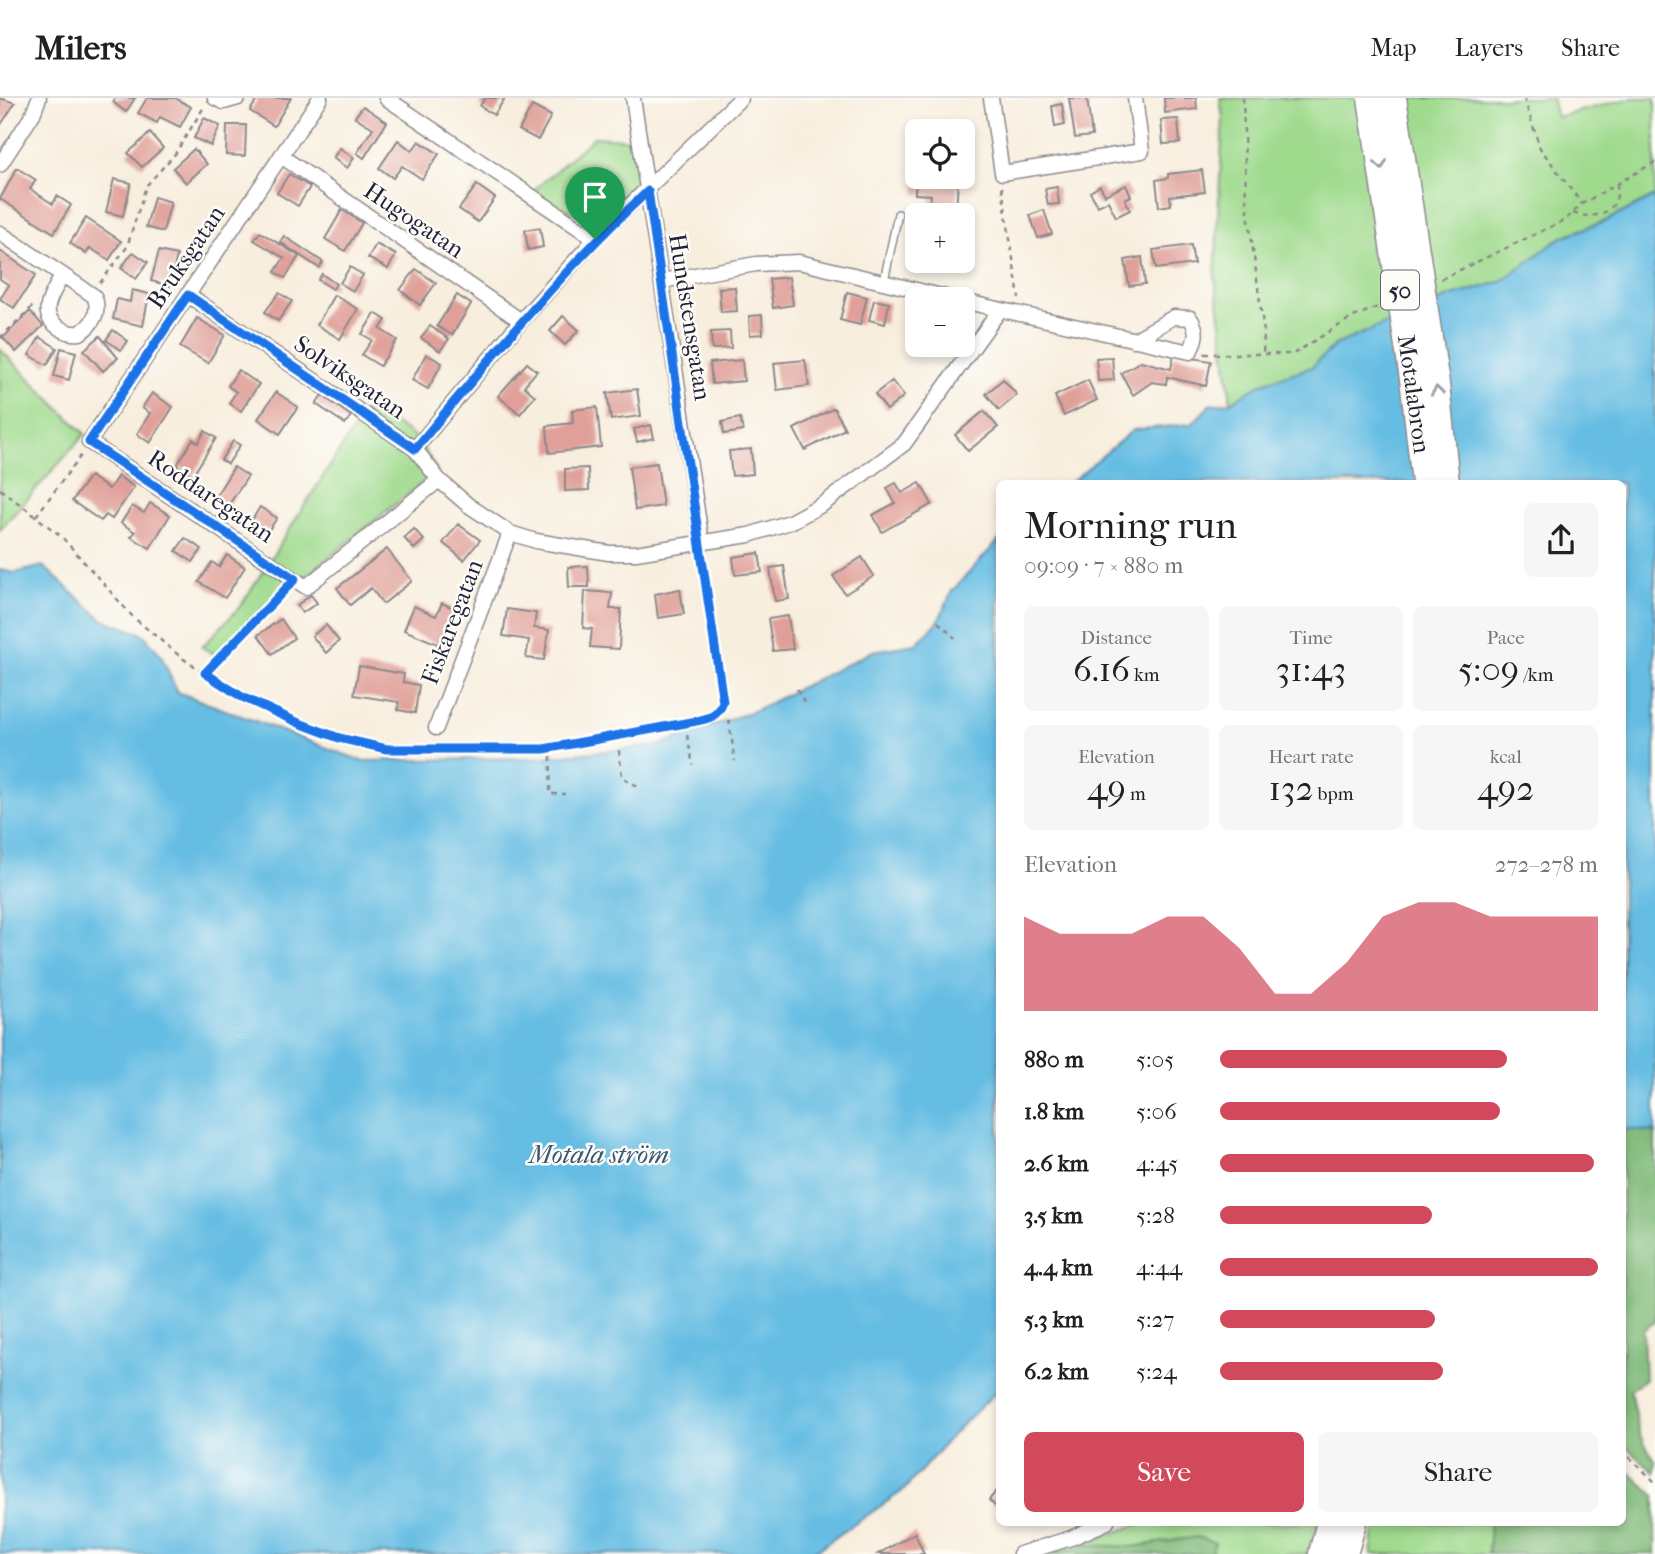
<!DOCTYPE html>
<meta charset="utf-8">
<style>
body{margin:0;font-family:"IM FELL French Canon",serif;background:#f6f6f6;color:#202124;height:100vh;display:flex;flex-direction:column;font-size:26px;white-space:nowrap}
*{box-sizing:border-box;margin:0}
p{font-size:23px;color:#757577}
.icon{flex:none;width:38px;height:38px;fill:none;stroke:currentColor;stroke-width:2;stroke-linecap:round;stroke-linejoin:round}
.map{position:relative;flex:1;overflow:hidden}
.side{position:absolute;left:996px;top:382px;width:630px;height:1046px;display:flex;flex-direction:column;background:#fff;border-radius:10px;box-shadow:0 4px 10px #0003}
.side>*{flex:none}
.controls{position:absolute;left:905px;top:21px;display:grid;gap:14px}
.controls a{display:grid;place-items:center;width:70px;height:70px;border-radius:10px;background:#fff;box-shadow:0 4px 10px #0003;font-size:35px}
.pin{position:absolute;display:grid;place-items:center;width:60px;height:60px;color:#fff;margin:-72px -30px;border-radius:50% 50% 50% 0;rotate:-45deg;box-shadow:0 0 7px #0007}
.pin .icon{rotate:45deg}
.round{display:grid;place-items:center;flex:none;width:74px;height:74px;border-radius:10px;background:#f6f6f6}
.summary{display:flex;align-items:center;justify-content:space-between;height:119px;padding:0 28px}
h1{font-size:38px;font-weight:600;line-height:52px}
.figures{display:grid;grid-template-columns:repeat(3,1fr);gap:10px;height:119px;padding:7px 28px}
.figures div{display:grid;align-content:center;border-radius:10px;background:#f6f6f6;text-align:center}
.figures b{font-size:35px;font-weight:600}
.figures small{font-size:19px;font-weight:400}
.figures p{font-size:19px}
.chart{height:196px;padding:14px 28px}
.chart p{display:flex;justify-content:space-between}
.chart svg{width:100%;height:126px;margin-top:7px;fill:#d1495b;opacity:.7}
.cta{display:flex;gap:14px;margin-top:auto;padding:14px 28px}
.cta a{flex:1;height:80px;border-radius:10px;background:#d1495b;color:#fff;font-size:28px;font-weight:600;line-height:80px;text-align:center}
.cta a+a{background:#f6f6f6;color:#202124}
ul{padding:0 28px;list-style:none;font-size:23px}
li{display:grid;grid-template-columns:112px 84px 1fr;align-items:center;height:52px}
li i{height:18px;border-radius:9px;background:#d1495b}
header{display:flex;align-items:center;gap:42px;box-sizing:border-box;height:98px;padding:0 35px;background:#fff;border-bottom:2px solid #e0e0e0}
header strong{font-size:33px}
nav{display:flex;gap:38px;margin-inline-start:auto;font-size:24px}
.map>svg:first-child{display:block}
.green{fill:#9fda8d;stroke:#607e64;stroke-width:2}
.forest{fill:#7fba78;stroke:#506e5a;stroke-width:2}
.water{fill:#66bde3;stroke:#44708f;stroke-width:2}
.building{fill:#e0a099}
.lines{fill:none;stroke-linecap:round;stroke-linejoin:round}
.lane-casing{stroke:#8d888c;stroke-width:10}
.street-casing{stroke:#8d888c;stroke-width:17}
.highway-casing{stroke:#8d888c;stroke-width:29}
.path{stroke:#8d888c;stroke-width:2.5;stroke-dasharray:5 5;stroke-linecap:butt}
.lane{stroke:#fff;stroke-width:7}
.street{stroke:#fff;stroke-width:14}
.highway{stroke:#fff;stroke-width:26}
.highway-bridge-casing{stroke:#8d888c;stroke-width:29;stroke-linecap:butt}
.highway-bridge{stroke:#fff;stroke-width:26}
.oneway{stroke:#9c9ca7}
.route-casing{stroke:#fff;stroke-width:14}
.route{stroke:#1a73e8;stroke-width:9}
.labels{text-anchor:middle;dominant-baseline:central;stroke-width:5;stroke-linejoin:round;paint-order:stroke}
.shield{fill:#fdfcf7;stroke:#646373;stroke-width:2}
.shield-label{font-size:23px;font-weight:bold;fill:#22223b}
.street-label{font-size:24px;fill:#22223b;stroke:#fdfcf7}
.water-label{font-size:26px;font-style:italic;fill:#3a5876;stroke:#fdfcf7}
</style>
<header>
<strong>Milers</strong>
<nav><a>Map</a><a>Layers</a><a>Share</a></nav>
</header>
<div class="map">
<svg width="1655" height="1456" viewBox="0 0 1655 1456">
<rect width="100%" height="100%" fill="#fdfcf7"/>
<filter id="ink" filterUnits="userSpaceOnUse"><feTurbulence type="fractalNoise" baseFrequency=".0143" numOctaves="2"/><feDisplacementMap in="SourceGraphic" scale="14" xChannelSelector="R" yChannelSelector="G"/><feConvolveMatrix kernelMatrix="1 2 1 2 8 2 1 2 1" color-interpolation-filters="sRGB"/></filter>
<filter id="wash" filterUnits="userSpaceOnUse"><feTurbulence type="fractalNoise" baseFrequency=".00686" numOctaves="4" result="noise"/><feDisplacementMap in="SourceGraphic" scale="28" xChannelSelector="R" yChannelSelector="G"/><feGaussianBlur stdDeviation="1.57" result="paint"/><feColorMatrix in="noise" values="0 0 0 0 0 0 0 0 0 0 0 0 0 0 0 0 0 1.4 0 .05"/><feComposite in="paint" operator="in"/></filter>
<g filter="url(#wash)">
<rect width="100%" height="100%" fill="#f8eede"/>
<g class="green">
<polygon points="1220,0 1552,0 1557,19 1631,0 1655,0 1655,98 1608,122 1562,139 1500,184 1449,199 1335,247 1312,269 1263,285 1231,304 1215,179 1223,20"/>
<polygon points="594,39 638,42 644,85 594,126 532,94"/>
<polygon points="0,251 85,336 0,432"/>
<polygon points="368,308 419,342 437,373 303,480 216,557 202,549 240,509"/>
<polygon points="1141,1425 1318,1425 1308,1456 1210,1456 1215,1445 1197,1439 1132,1449 1081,1447"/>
<polygon points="1375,1425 1490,1425 1488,1456 1371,1456"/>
</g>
<g class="forest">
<polygon points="1622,1031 1655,1034 1655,1224 1643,1232 1645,1281 1630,1292 1639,1336 1655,1363 1655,1375 1622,1345"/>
<polygon points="1622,1368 1655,1398 1655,1456 1488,1456 1490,1425 1622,1424"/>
<polygon points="1197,1439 1215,1445 1210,1456 1045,1456 1081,1447 1132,1449"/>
</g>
<g class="water">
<polygon points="1655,98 1655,1034 1622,1031 1622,385 1070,385 1133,332 1192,326 1210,307 1231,304 1263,285 1312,269 1335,247 1449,199 1500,184 1562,139 1608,122"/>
<polygon points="999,442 999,1291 955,1334 904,1392 811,1456 0,1456 0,472 15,475 43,468 102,521 143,536 161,557 177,594 362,663 533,660 657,648 756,612 873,553 916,546 938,524 952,493"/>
</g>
<g id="blocks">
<g class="building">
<polygon points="0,0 15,5 0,28"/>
<polygon points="116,0 135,0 126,14 113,4"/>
<polygon points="147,0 175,0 191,9 180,29 160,19 157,25 138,15"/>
<polygon points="258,0 291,0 274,28 250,13"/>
<polygon points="485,0 505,0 494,17 480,8"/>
<polygon points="1069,0 1087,0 1092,38 1075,40"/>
<polygon points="1164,0 1196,0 1197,11 1165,15"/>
<polygon points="1062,6 1065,27 1055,29 1052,8"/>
<polygon points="363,8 387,24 364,60 357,55 373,30 355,19"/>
<polygon points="532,8 551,18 538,42 519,32"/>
<polygon points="204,20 220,28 211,48 194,40"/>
<polygon points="1178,21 1180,45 1163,46 1161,22"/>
<polygon points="227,27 246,27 245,58 226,57"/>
<polygon points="150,35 163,50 142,69 128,55"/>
<polygon points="398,42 412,53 419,43 439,56 422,81 402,68 393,80 379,70"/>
<polygon points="340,50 354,60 347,70 333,60"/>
<polygon points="194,51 207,66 186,85 173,70"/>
<polygon points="17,70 36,82 30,91 53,106 57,98 71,107 54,135 0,101"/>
<polygon points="1202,72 1205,94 1170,98 1171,107 1159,109 1156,82 1168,80 1168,76"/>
<polygon points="289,76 310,89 298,108 277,95"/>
<polygon points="916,79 958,79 956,117 929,117 931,97 915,96"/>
<polygon points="114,81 131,85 123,118 106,114"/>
<polygon points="477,87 495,100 478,124 459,111"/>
<polygon points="1126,87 1131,98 1125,101 1130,112 1116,119 1108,103 1098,108 1090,94 1100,88 1105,97"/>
<polygon points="1057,89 1059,106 1048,107 1045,91"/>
<polygon points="154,99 171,104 163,134 146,129"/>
<polygon points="342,112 362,125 345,153 325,141"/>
<polygon points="1044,112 1052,136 1038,140 1030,117"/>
<polygon points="913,115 917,115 917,145 911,145"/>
<polygon points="86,120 121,143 109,162 90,150 86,156 70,145"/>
<polygon points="540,130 543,149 528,152 525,132"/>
<polygon points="260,134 299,158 285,180 275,174 284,160 254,142"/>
<polygon points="284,138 323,164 319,170 280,144"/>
<polygon points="376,146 396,157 388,171 368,160"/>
<polygon points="1191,147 1194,166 1156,171 1153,152"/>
<polygon points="0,153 36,177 14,210 0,201 9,187 0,181"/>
<polygon points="159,153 177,157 170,188 151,183"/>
<polygon points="133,154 148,164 136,181 121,170"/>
<polygon points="1142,159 1145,186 1129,188 1125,162"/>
<polygon points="350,169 363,177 353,193 340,185"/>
<polygon points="416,171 436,185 420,207 400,192"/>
<polygon points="322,176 336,186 333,191 318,182"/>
<polygon points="789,179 793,207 773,210 769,181"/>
<polygon points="735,189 737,213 721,214 719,190"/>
<polygon points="132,192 149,196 143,228 113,221 117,201 130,204"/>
<polygon points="847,194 867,199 860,227 840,222"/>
<polygon points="279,195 292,203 278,223 265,214"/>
<polygon points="334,197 358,211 340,241 317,227"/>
<polygon points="457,197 471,206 452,237 437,228"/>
<polygon points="874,202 889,205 885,226 869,222"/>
<polygon points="30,213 43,228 16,254 3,240"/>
<polygon points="375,215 386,222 380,231 397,242 380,268 362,257 372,242 362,236"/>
<polygon points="762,217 763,236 750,237 749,218"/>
<polygon points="563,218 579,232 565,247 550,233"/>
<polygon points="197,220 225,237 208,265 180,249"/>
<polygon points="430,228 449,241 440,253 421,240"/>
<polygon points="113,232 128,243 121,252 106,242"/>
<polygon points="730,233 731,250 712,251 711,234"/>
<polygon points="100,238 118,260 103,273 84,252"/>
<polygon points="40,239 57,250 47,267 29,257"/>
<polygon points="61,250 76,254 69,282 54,278"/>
<polygon points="426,256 442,265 428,291 412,282"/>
<polygon points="1174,257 1211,263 1206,288 1167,279 1166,286 1152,284 1133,297 1121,275 1141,263 1171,271"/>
<polygon points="1112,259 1114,282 1098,283 1096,260"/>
<polygon points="742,262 744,283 712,286 710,265"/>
<polygon points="805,262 809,288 777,292 774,265"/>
<polygon points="527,265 537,273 524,288 535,298 520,316 498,298"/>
<polygon points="238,272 259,286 241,313 229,305 236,294 228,288"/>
<polygon points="1003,281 1017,297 999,312 986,296"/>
<polygon points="1088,282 1097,302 1064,318 1055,298"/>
<polygon points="892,283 904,298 887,312 875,296"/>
<polygon points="637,291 641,318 611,322 607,295"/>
<polygon points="276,294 298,309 280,336 258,321"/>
<polygon points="152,295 173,309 150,345 137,336 150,315 142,310"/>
<polygon points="322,297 351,318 345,326 316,306"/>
<polygon points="597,309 601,349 549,355 547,328 573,325 572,312"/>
<polygon points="834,310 845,331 805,352 794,331"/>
<polygon points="984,313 998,329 968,353 955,337"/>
<polygon points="740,320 743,333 724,336 722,324"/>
<polygon points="651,327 654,340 637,344 634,331"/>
<polygon points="205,333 216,340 193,377 177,367 193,341 198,345"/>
<polygon points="233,343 240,347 228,366 221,362"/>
<polygon points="751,351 753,376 732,378 729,353"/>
<polygon points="657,365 663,408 635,412 629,369"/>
<polygon points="234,369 248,378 228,408 215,399"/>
<polygon points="588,370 589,392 565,393 565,371"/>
<polygon points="90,378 109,391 118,378 134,389 112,421 106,417 101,423 72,403"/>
<polygon points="896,385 902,395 920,385 932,406 882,434 873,417 895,405 887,390"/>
<polygon points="150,405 170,417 150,450 131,439 135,434 121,425 132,408 144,415"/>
<polygon points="260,409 277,420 268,433 252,422"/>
<polygon points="458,426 480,442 464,462 443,445"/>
<polygon points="414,431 424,442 414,451 404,440"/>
<polygon points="185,440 202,451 193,464 176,453"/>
<polygon points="387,451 412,483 383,506 371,490 350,507 337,490"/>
<polygon points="759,455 762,474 735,477 733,459"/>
<polygon points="227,457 245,469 225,500 199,484 212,464 219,469"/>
<polygon points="862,459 874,478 845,496 833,478"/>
<polygon points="588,468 589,489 569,489 568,469"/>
<polygon points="784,468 789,501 775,503 770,470"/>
<polygon points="680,491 684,516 658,520 655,496"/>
<polygon points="585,493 612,495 610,511 621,511 619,551 590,549 592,531 583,530"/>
<polygon points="311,497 317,505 302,515 297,507"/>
<polygon points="442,505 455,511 440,547 404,532 414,508 436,518"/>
<polygon points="507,511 536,515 534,530 549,532 544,562 526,560 529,542 503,538"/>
<polygon points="788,518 793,551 773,553 768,521"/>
<polygon points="281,521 294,540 272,556 258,537"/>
<polygon points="326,527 339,543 326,555 312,538"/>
<polygon points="359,568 404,576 403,584 419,587 415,615 398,612 399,604 354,597"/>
<polygon points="999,1390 999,1412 989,1402"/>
<polygon points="915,1435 924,1456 878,1456"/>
</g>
</g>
</g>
<g filter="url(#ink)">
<use href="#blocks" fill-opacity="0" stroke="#8d888c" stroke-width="2"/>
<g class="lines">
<defs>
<polyline id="lane" points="884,183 898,116"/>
<g id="street">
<polyline points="215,0 224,4 238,0"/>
<polyline points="320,0 89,344 306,489 439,382"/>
<polyline points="386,0 595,141"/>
<polyline points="633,0 702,445"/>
<polyline points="991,0 1002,75 1142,53 1135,0"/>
<polyline points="281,58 521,223"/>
<polyline points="0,67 33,16 39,0"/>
<path d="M0 135 94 198C101 213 93 226 80 235 71 236 66 234 58 229 37 215 53 195 62 178"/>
<polyline points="662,183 756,166 799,164 954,201"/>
<polyline points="188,197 415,351 439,382 468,407 510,435 536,443 609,455 636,455 749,437 790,424 823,406 904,346 999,213"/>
<path d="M962 203 1190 254C1196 241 1199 233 1190 220L1174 219 1134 242"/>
<polyline points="415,351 521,223 595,141 741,0"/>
<polyline points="436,630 510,435"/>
<polyline points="1020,1456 1071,1440 1107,1424"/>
</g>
<g id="highway">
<polyline points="1322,1456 1330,1424"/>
<polyline points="1344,1456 1353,1424"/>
</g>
</defs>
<use href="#lane" class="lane-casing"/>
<use href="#street" class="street-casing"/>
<use href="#highway" class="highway-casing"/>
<g class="path">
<polyline points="1243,0 1246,99 1264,234 1263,258"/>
<polyline points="1524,0 1540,50 1582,106"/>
<polyline points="1002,89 1019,200"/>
<path d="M1573 115C1595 123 1621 114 1617 87"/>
<polyline points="1441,181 1565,122 1582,106 1655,64"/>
<polyline points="100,185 127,149 146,88 175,56 204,9"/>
<polyline points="0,240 33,208"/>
<polyline points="1204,256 1293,256 1351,220 1380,208"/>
<polyline points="0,391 61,438 133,519 182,560 242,599 339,640 387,651 517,653 582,645 711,619 720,613 723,603 703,459"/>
<polyline points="36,418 82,356"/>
<polyline points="938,524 955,540"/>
<polyline points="205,575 283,494"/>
<polyline points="797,591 805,606"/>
<polyline points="729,622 735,663"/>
<polyline points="687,637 693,667"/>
<polyline points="619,652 622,679 639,689"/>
<polyline points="551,658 550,696 565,696"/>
<polyline points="1622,1352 1655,1384"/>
</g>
<use href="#lane" class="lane"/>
<use href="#street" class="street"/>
<use href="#highway" class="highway"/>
<defs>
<g id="highway-bridge">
<polyline points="1371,0 1414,288 1425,385"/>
<polyline points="1393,0 1436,286 1446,385"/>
</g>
</defs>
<use href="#highway-bridge" class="highway-bridge-casing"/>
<use href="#highway-bridge" class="highway-bridge"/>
</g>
<defs><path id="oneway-chevron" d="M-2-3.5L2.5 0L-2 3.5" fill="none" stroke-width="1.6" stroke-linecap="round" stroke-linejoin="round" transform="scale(1.75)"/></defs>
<g class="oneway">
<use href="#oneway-chevron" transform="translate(1381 67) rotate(81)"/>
<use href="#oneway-chevron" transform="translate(1437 293) rotate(-97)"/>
</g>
</g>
<g class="lines" filter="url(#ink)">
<defs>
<path id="route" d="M648 93 723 604C718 620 706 621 691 624L544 651H387L339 640 299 625 242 599 205 575 295 481 89 344 188 197 415 351C489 262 562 172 648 93Z"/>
</defs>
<use href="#route" class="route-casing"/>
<use href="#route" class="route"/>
</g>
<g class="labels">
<rect class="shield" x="1381" y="172.5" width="38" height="39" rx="5"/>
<g class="shield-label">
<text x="1400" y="192">50</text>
</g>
<g class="street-label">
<text transform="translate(414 122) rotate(34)">Hugogatan</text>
<text transform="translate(186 159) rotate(-56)">Bruksgatan</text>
<text transform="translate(690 219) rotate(81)">Hundstensgatan</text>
<text transform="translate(350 279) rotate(34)">Solviksgatan</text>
<text transform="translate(1414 296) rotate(82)">Motalabron</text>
<text transform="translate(211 398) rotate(34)">Roddaregatan</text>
<text transform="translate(452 524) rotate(-69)">Fiskaregatan</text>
</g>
<g class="water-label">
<text x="599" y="1056">Motala ström</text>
</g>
</g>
</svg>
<div class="controls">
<a><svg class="icon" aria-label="locate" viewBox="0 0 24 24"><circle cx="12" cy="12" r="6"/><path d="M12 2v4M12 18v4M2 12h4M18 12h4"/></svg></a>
<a>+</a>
<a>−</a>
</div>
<div class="pin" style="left:595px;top:141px;background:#1e9e55"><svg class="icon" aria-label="arrive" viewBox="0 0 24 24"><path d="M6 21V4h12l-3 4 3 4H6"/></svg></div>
<section class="side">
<div class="summary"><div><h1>Morning run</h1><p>09:09 · 7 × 880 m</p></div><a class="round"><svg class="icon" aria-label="share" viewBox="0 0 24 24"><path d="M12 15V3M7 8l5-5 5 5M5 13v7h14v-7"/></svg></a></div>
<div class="figures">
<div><p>Distance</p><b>6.16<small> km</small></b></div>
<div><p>Time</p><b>31:43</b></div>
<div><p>Pace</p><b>5:09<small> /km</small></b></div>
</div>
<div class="figures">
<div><p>Elevation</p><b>49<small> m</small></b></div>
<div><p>Heart rate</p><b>132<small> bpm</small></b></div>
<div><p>kcal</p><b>492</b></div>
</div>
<div class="chart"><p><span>Elevation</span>272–278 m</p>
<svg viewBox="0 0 160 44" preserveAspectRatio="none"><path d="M0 44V11L10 17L20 17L30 17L40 11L50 11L60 22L70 38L80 38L90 27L100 11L110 6L120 6L130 11L140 11L150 11L160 11V44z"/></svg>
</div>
<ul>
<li><b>880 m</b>5:05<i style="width:76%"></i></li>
<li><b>1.8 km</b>5:06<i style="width:74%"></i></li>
<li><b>2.6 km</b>4:45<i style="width:99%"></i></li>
<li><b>3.5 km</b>5:28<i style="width:56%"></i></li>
<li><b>4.4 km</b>4:44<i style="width:100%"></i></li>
<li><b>5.3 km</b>5:27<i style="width:57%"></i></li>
<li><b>6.2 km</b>5:24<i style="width:59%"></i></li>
</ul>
<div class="cta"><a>Save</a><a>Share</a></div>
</section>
</div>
